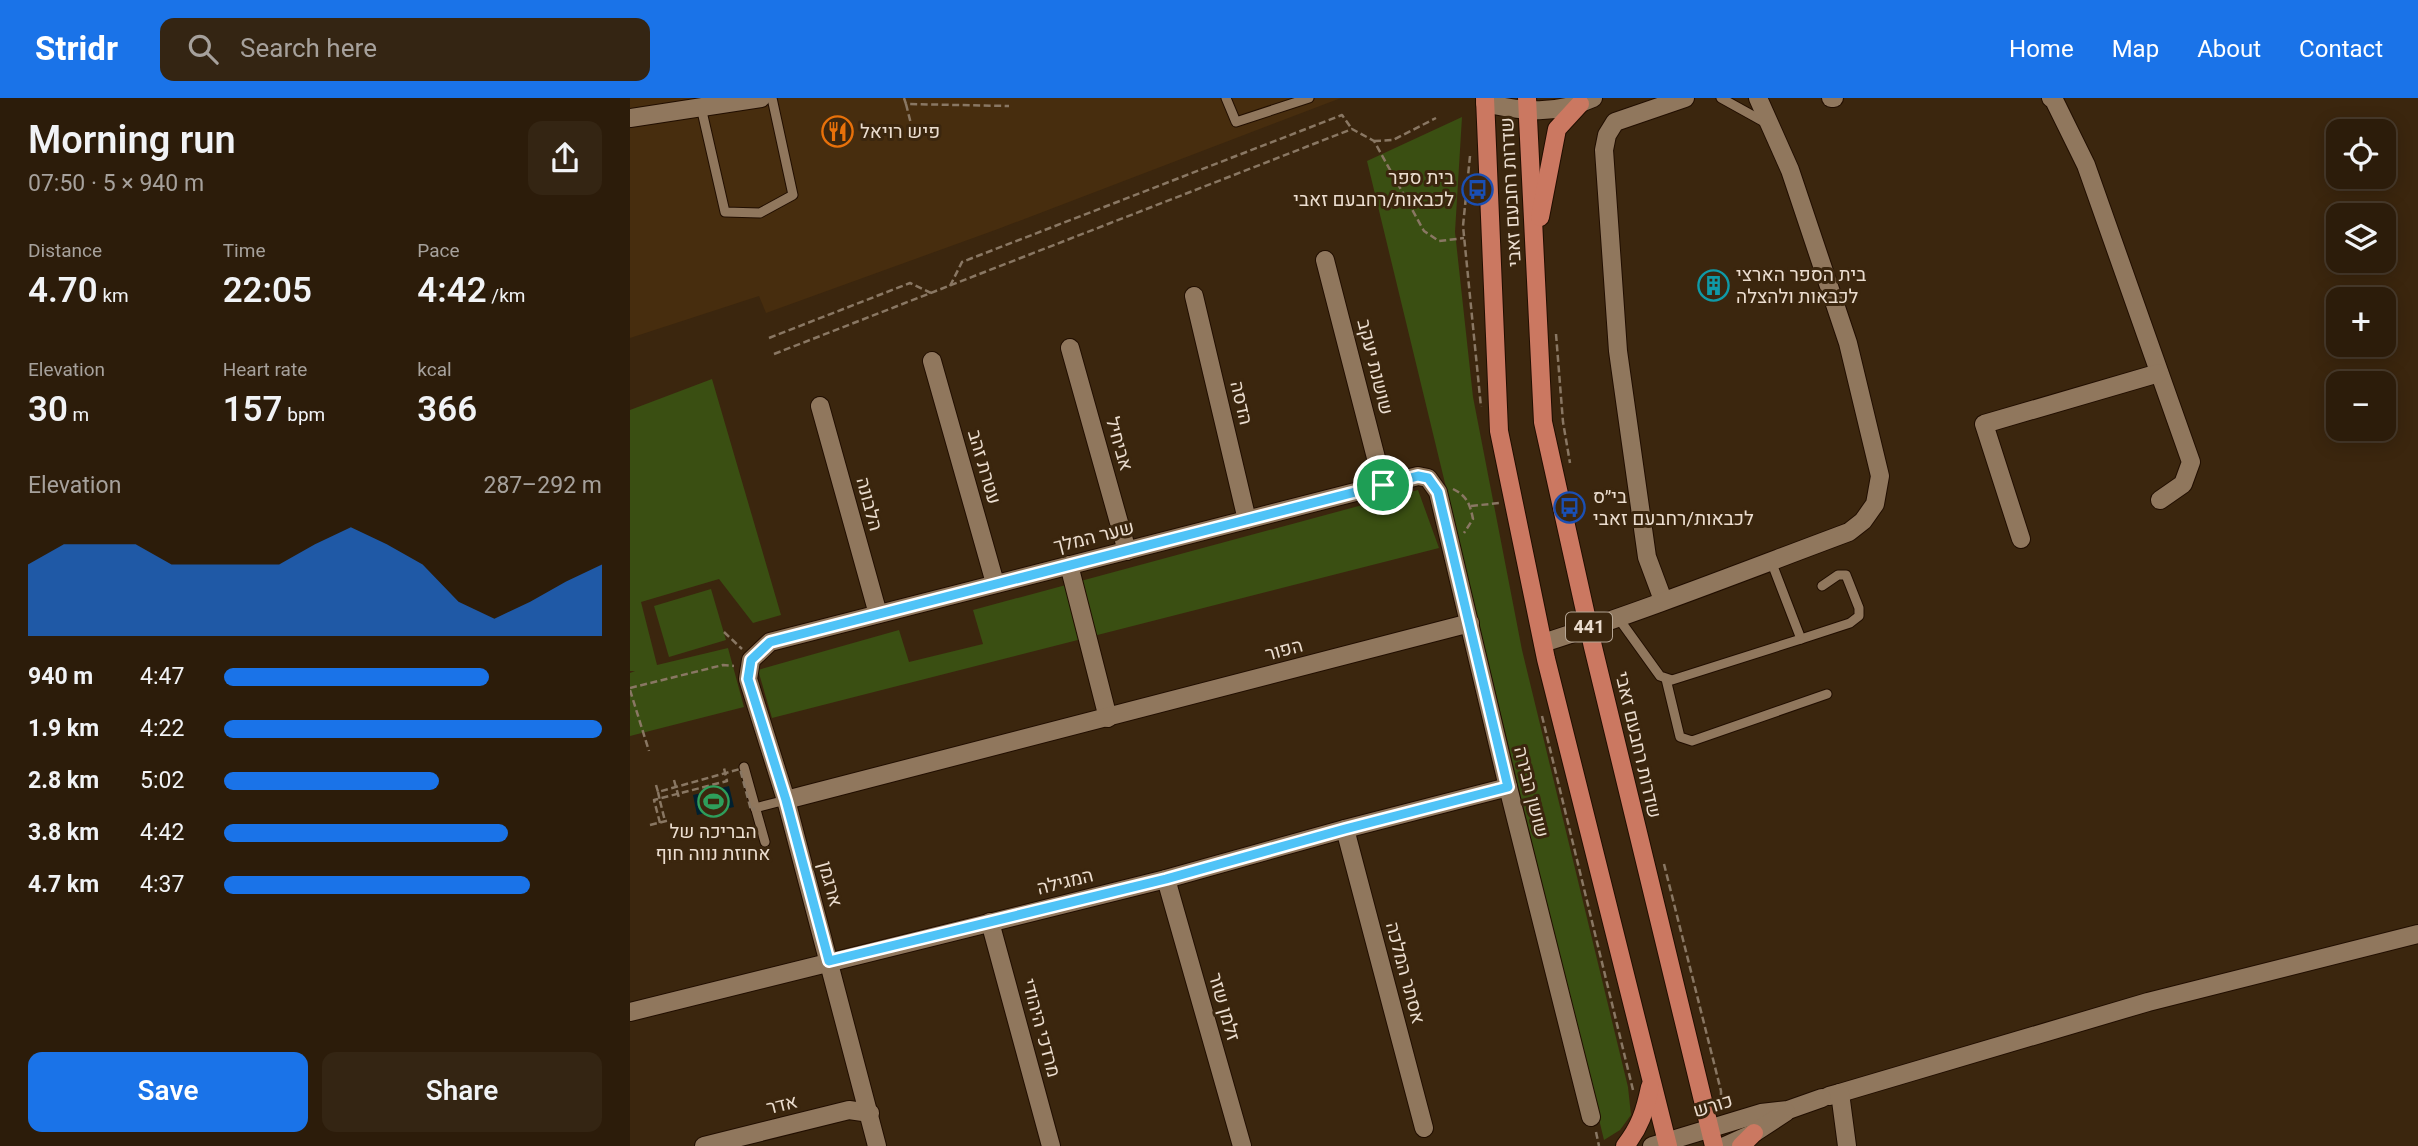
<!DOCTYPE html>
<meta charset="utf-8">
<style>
body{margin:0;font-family:Georgia,Heebo,serif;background:#342513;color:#f1f3f6;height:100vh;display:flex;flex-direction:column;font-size:26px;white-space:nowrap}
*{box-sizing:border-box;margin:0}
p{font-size:23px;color:#a6a19c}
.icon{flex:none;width:38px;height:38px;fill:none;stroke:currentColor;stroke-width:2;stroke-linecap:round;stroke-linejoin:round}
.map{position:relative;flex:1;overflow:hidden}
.details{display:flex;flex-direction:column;background:#2c1c0a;width:630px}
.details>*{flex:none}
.controls{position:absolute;left:1696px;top:21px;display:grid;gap:14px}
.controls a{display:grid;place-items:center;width:70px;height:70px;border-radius:14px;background:#2c1c0a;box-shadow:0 4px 18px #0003,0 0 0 2px #483a2b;font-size:35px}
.pin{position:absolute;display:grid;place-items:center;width:60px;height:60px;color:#fff;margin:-30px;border:4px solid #fff;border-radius:50%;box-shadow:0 2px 7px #0007}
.round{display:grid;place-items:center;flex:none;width:74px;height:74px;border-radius:14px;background:#342513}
.head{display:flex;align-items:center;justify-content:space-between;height:119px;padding:0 28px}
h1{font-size:38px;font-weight:600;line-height:52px}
.metrics{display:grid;grid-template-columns:repeat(3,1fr);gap:10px;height:119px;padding:7px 28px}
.metrics div{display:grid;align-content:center}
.metrics b{font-size:35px;font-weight:600}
.metrics small{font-size:19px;font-weight:400}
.metrics p{font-size:19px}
.chart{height:196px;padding:14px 28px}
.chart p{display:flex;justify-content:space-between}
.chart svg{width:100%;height:126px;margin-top:7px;fill:#1a73e8;opacity:.7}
.primary-button{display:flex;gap:14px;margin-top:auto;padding:14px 28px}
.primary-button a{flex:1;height:80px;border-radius:14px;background:#1a73e8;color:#fff;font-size:28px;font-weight:600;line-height:80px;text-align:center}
.primary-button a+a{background:#342513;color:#f1f3f6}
ul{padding:0 28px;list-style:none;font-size:23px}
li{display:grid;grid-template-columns:112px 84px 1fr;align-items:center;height:52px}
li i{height:18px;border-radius:9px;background:#1a73e8}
header{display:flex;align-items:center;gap:42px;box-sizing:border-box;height:98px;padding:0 35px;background:#1a73e8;color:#fff}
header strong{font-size:33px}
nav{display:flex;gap:38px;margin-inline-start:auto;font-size:24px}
.search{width:490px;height:63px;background:#342513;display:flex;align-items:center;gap:18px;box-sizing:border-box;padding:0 24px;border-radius:14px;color:#a6a19c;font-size:26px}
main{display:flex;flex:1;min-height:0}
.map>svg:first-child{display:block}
.built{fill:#472d0e}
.green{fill:#3a4f12}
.water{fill:#002030}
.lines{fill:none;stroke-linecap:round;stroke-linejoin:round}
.lane-casing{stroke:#210e00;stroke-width:11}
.street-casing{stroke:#210e00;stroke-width:20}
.secondary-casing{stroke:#210e00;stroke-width:20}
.primary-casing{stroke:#210e00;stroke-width:20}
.path{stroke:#897763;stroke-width:2.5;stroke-dasharray:7 3.5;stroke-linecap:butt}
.lane{stroke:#90775d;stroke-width:9}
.street{stroke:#90775d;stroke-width:18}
.secondary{stroke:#90775d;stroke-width:18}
.primary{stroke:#cb7861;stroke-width:18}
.path-bridge{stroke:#897763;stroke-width:2.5;stroke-dasharray:7 3.5;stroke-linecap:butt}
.route-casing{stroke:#fff;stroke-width:14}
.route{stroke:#4fc3f7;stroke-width:9}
.labels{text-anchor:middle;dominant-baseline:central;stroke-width:6;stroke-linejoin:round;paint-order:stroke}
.shield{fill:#3b260e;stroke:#b6a695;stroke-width:2}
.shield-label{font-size:18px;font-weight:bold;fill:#ebddcf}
.poi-label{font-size:19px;fill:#ebddcf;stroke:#3b260e;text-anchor:start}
.street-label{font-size:19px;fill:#ebddcf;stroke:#3b260e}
</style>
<header>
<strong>Stridr</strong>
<div class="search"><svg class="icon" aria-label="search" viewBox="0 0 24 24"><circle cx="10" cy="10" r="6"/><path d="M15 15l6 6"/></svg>Search here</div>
<nav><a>Home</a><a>Map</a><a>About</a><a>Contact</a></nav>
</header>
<main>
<section class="details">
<div class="head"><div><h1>Morning run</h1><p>07:50 · 5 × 940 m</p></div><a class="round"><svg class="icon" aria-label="share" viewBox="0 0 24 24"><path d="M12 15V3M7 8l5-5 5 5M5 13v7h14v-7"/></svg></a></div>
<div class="metrics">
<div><p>Distance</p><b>4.70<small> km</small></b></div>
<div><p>Time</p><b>22:05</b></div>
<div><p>Pace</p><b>4:42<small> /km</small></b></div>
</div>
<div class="metrics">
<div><p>Elevation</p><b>30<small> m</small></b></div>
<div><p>Heart rate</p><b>157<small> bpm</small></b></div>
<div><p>kcal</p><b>366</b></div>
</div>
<div class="chart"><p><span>Elevation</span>287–292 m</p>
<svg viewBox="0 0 160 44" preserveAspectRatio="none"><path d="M0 44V19L10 12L20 12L30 12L40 19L50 19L60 19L70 19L80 12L90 6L100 12L110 19L120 32L130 38L140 32L150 25L160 19V44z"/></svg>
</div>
<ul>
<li><b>940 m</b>4:47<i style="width:70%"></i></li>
<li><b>1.9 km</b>4:22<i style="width:100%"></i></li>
<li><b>2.8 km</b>5:02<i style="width:57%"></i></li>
<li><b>3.8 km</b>4:42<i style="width:75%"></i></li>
<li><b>4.7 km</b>4:37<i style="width:81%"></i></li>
</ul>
<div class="primary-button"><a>Save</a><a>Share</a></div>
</section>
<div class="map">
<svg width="1788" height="1048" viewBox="0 0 1788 1048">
<rect width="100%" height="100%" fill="#3b260e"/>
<polygon class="built" points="0,0 711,0 368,131 136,215 129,198 0,240"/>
<g class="green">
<polygon points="832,19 825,134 843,299 892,552 998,989 1001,1017 990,1032 974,1042 737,63"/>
<polygon points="82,281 151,517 123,525 89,481 11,504 27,567 98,550 114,609 0,638 0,575 5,573 0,573 0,312"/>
<polygon points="788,392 809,450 142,620 128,572 269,532 279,564 353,546 343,512"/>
<polygon points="81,491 96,542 39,559 24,508"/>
</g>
<polygon class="water" points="99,688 104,709 67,717 63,697"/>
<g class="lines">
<defs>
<g id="lane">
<polyline points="596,0 606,24 679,0"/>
<polyline points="1091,0 1136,25"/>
<polyline points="71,9 95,114 130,115 163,97 142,0"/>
<polyline points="1141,463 1171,541 1220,525 1229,518 1229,510 1216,477 1208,477 1192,488"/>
<polyline points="989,521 1030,578 1042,582 1171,541"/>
<polyline points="1036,581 1050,639 1062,643 1197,596"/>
<polyline points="114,669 135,744"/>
<polyline points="125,710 156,702"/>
</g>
<g id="street">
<polyline points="1201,0 1204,0"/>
<polyline points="1421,0 1424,2 1456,67 1561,364 1553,386 1530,402"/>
<polyline points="0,20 131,0"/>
<polyline points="695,162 753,387"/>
<polyline points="564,198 617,422"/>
<polyline points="440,250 497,453"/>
<polyline points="302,263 365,485"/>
<polyline points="190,308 248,516"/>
<polyline points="1391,441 1354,326 1529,275"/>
<polyline points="439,467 478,620"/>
<polyline points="1033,502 1017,459 988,253 974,52 977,37 985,24 1055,0"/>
<path d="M913 545C1016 512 1117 472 1219 434L1233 423 1245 406 1250 378 1218 245 1160 72 1128 0"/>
<polyline points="156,702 840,525"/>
<polyline points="715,731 794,1030"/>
<polyline points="536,781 612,1048"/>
<polyline points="360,824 421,1048"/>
<polyline points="0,914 536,781 715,731 878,689"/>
<polyline points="1210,995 1518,904 1788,836"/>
<polyline points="1199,998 1210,995 1217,1048"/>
<polyline points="74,1048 219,1012 240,1015"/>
<polyline points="247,1048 156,702 118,581 121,562 140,544 788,378 798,380 808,394 878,689 961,1019"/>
</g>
<g id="secondary">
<path d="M855 5C893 14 926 17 963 0"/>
<polyline points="1022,1048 1131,1015 1158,1012 1192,1000"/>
<polyline points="1095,1048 1124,1035 1156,1014"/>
</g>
<g id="primary">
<polyline points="855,0 869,333 916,561 1038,1048"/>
<polyline points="897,0 913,324 963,549 1084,1048"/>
<polyline points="910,119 927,31 950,6"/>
<path d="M995 1048C1010 1029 1015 1013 1020 989"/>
<polyline points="1111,1048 1124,1035"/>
</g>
</defs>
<use href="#lane" class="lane-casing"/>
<use href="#street" class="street-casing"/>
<use href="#secondary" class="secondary-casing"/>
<use href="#primary" class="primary-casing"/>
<g class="path">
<polyline points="274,0 276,6 379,8"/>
<polyline points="276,6 281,26"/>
<polyline points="744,43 763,42 806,20"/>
<polyline points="840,58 833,128 851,309"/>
<polyline points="320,188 332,164 712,17 722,31"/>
<polyline points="926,236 933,324 940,365"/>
<polyline points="139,240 280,185 301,195"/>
<polyline points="144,256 722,31 744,43 794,133 809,143 834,140"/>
<path d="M823 391C837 398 840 406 843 421L834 435"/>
<polyline points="841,408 869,405"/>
<polyline points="94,534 112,551"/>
<polyline points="0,590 93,567 104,568"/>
<polyline points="0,592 19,653"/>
<polyline points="912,618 1003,992"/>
<polyline points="44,682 49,700"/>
<polyline points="30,703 35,723"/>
<polyline points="30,725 24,702 97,683 94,670"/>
<polyline points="20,727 40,722"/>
<polyline points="1034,766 1091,993 1091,1004"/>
<polyline points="966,1034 969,1048"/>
</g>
<use href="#lane" class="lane"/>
<use href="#street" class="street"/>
<use href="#secondary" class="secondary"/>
<use href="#primary" class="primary"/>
<g class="path-bridge">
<polyline points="26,687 28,694 110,671 121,712 125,710"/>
<polyline points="28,694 30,703"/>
</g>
</g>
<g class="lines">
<defs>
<polygon id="route" points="788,378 798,380 808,394 878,689 715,731 536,781 199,863 156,702 118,581 121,562 140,544"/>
</defs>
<use href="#route" class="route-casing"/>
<use href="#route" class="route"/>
</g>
<defs>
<symbol id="restaurant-ring" viewBox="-11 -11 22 22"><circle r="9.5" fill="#3b260e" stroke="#e8710a" stroke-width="1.5"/><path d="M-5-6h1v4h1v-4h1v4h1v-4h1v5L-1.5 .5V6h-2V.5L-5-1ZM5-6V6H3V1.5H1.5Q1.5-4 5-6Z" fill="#e8710a"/></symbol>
<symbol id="bus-ring" viewBox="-11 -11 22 22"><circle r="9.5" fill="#3b260e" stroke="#1a4fb4" stroke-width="1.5"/><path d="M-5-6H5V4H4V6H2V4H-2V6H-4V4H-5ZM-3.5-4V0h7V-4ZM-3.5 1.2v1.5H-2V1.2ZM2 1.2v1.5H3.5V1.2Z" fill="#1a4fb4"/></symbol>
<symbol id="building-ring" viewBox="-11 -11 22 22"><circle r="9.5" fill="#3b260e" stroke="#0f9aa8" stroke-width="1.5"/><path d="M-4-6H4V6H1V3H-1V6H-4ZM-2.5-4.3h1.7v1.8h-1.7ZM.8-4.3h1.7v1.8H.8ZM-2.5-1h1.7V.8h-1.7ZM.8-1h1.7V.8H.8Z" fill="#0f9aa8"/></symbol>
<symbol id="stadium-ring" viewBox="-11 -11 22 22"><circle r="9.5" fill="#3b260e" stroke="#2e9e5b" stroke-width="1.5"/><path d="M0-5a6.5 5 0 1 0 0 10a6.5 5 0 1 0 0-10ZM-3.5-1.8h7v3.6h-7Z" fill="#2e9e5b"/></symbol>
</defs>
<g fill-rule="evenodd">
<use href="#restaurant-ring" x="190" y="16" width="35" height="35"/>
<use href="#bus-ring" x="830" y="74" width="35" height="35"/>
<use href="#building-ring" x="1066" y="170" width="35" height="35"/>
<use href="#bus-ring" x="922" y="392" width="35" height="35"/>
<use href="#stadium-ring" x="66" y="686" width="35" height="35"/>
</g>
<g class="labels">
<rect class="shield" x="936" y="514.5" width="46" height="29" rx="5"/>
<g class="shield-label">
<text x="959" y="529">441</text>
</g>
<g class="poi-label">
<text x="230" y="34">פיש רויאל</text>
<text x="824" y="80" text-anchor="end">בית ספר<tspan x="824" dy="22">לכבאות/רחבעם זאבי</tspan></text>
<text x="1106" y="177">בית הספר הארצי<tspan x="1106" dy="22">לכבאות ולהצלה</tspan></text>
<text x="963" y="399">בי״ס<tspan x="963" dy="22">לכבאות/רחבעם זאבי</tspan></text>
<text x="83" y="734" text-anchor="middle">הבריכה של<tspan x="83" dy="22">אחוזת נווה חוף</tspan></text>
</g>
<g class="street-label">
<text transform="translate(881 94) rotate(-93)">שדרות רחבעם זאבי</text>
<text transform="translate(745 269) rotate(76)">שושנת יעקב</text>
<text transform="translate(611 305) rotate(77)">הדסה</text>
<text transform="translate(489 346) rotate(74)">אביחיל</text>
<text transform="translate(354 369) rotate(74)">עטרת זהב</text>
<text transform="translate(239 406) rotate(75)">הלבונה</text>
<text transform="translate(464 439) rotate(-14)">שער המלך</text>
<text transform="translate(654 552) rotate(-15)">הפור</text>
<text transform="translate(1008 647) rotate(77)">שדרות רחבעם זאבי</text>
<text transform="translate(901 694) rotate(76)">שושן הבירה</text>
<text transform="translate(435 784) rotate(-14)">המגילה</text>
<text transform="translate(200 786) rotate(75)">ארגמן</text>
<text transform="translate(775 875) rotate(75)">אסתר המלכה</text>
<text transform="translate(594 909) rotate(74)">זלמן שזר</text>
<text transform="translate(411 930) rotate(75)">מרדכי היהודי</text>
<text transform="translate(152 1007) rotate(-14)">אדר</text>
<text transform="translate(1083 1008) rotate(-17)">כורש</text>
</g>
</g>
</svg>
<div class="controls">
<a><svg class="icon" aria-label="locate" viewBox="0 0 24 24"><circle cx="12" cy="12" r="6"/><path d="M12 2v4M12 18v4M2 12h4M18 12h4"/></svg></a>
<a><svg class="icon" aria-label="layers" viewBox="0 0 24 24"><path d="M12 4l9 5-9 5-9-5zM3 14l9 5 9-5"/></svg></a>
<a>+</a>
<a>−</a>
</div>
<div class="pin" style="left:753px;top:387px;background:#1e9e55"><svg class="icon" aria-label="arrive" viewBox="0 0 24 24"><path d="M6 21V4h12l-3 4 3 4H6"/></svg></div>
</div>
</main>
